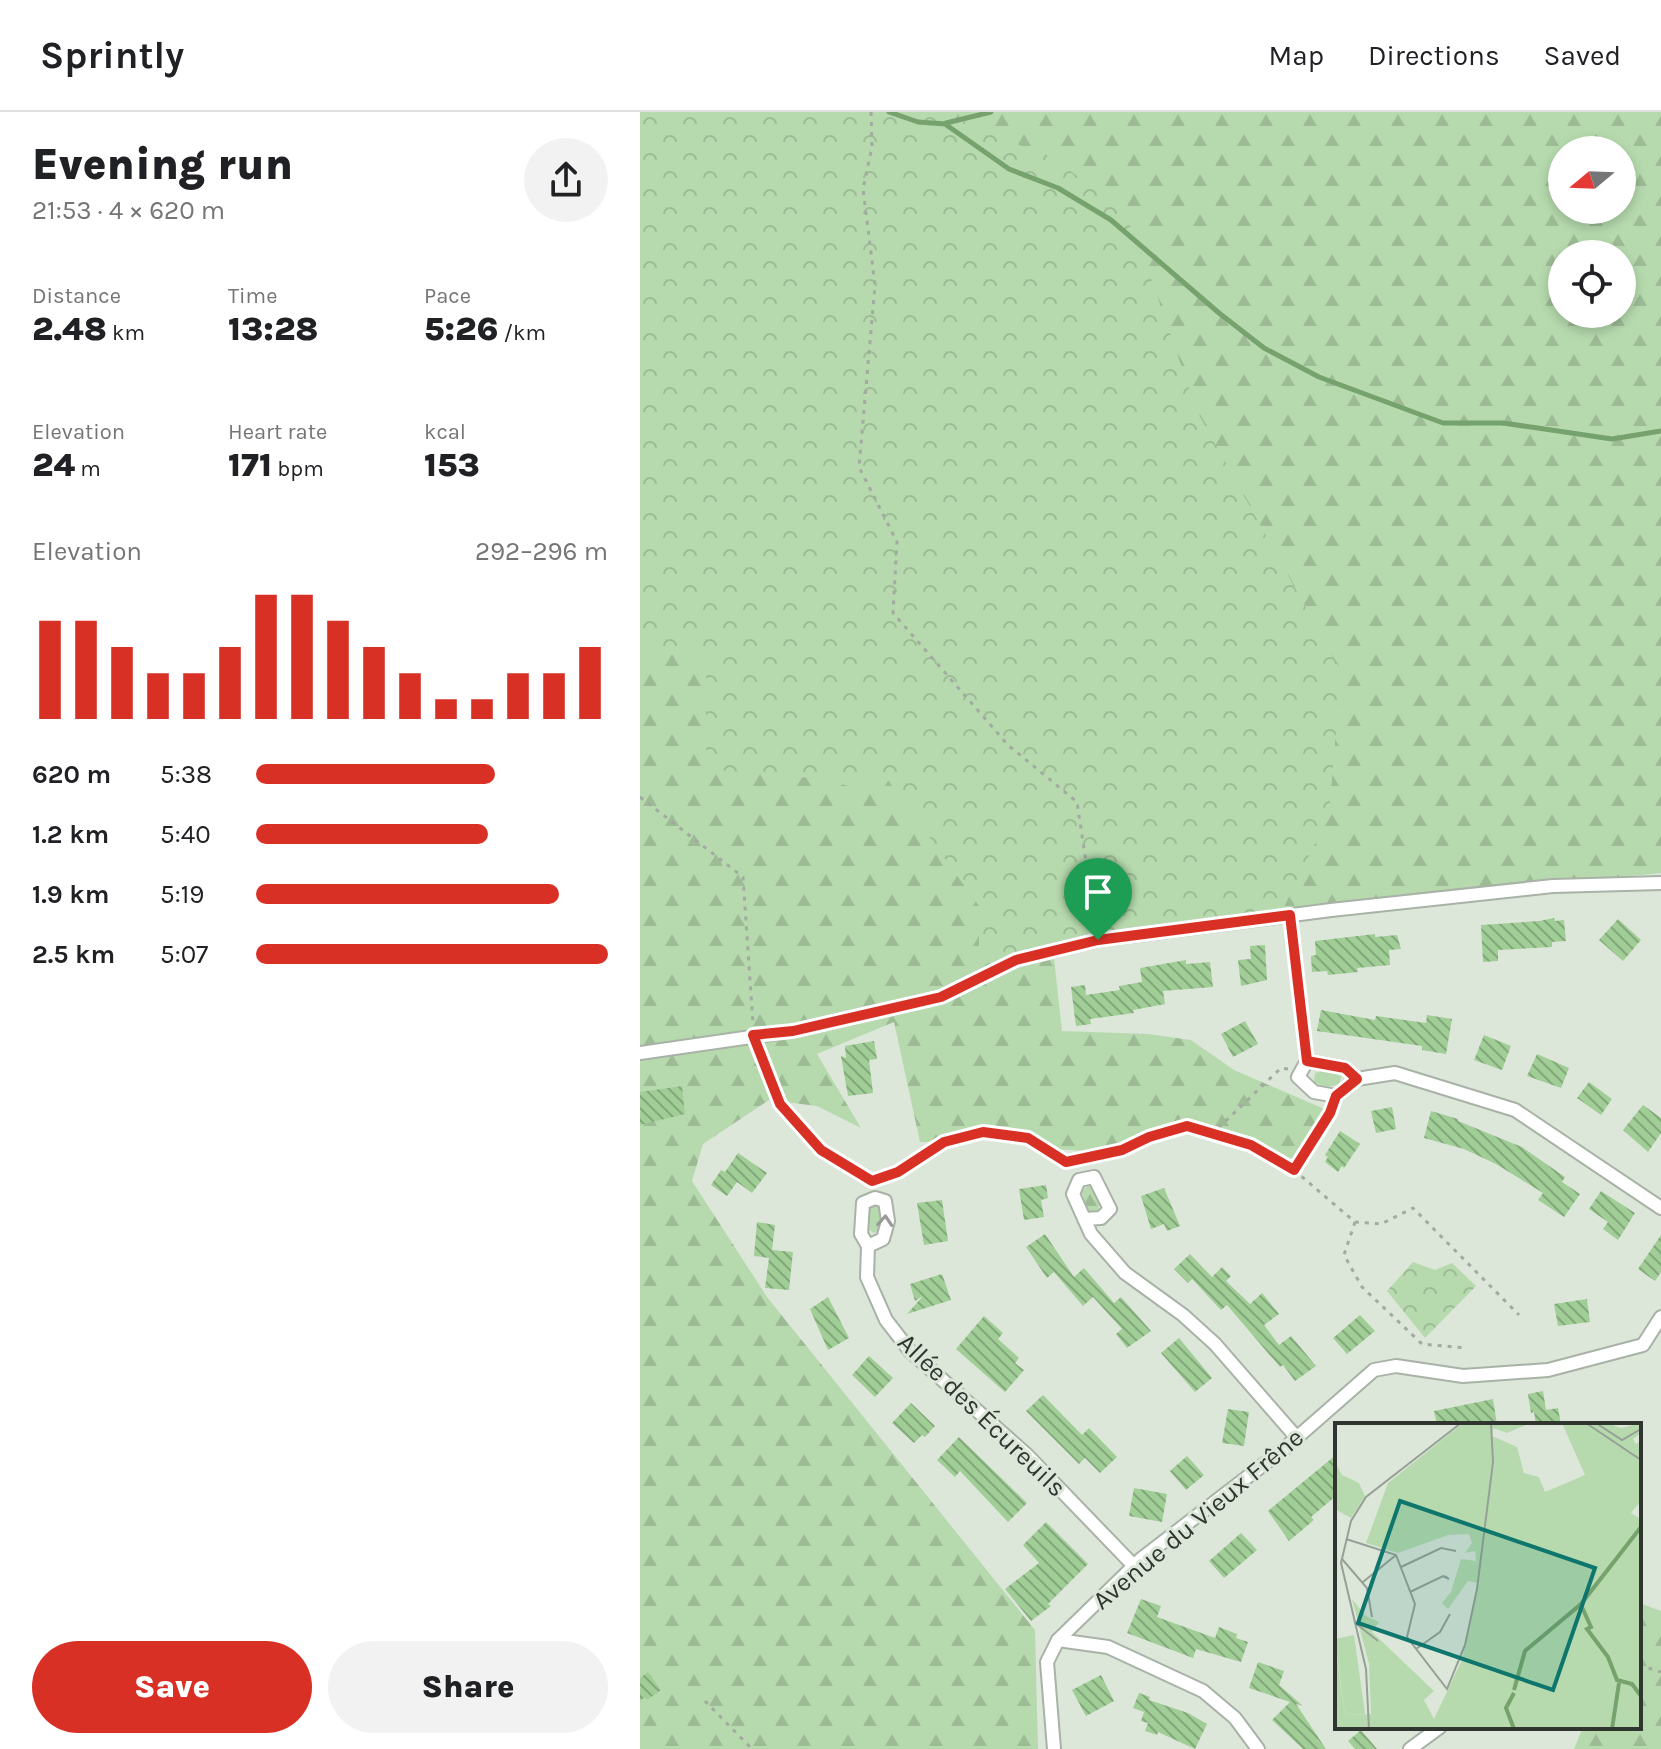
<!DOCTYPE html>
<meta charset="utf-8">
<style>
body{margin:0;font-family:Karla,sans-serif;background:#f2f2f2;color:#202124;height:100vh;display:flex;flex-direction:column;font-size:30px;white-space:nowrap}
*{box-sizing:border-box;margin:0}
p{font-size:26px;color:#757577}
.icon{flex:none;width:44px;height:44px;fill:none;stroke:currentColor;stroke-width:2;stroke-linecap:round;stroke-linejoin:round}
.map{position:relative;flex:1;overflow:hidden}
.panel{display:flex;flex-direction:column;background:#fff;width:640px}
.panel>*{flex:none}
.needle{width:52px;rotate:251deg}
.buttons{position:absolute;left:908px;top:24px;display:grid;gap:16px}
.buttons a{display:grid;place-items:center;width:88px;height:88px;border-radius:50%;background:#fff;box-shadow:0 4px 12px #0003;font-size:40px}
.pin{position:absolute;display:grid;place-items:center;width:68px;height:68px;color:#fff;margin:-82px -34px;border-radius:50% 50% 50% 0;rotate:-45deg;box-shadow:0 0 8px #0007}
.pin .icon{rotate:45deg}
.round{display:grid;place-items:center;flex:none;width:84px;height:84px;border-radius:42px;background:#f2f2f2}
.summary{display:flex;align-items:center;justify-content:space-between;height:136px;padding:0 32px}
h1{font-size:44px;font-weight:800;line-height:60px}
.stats{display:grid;grid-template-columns:repeat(3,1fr);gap:12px;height:136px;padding:8px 32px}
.stats div{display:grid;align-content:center}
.stats b{font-size:34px;font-weight:800}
.stats small{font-size:22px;font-weight:400}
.stats p{font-size:22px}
.chart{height:224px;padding:16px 32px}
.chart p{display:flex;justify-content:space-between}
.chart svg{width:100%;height:144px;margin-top:8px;stroke:#d93025;stroke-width:6}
.action{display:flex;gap:16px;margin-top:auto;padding:16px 32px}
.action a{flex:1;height:92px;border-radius:48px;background:#d93025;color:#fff;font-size:32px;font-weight:800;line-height:92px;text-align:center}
.action a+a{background:#f2f2f2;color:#202124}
ul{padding:0 32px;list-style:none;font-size:26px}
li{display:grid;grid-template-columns:128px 96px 1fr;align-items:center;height:60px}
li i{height:20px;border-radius:10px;background:#d93025}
header{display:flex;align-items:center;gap:48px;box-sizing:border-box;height:112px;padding:0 40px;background:#fff;border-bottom:2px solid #e0e0e0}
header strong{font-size:38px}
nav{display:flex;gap:44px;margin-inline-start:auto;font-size:28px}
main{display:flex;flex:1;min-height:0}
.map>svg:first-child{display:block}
.forest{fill:url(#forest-firs);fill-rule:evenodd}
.park{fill:url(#park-crowns)}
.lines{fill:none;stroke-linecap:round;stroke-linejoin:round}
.stream{stroke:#76a26d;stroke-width:5}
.building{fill:url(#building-back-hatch)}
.minor-casing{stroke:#a8b2a6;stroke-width:16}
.path{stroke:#a2aba1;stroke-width:3;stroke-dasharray:4 6;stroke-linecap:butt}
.minor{stroke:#fff;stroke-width:12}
.oneway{stroke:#989a98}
.route-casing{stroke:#fff;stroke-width:16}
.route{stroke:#d93025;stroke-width:10}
.labels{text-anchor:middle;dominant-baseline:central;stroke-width:6;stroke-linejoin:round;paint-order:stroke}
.street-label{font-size:26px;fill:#303530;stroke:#dce7da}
.inset-river{fill:none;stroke:#76a26d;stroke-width:4}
.inset-road{fill:none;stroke:#97a096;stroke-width:2}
.view{fill:#0f766e;fill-opacity:0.15;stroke:#0f766e;stroke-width:4}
.inset-edge{fill:none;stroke:#303530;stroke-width:4}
</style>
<header>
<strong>Sprintly</strong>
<nav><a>Map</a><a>Directions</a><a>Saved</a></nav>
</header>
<main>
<section class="panel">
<div class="summary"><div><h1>Evening run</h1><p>21:53 · 4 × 620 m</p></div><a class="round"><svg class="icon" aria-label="share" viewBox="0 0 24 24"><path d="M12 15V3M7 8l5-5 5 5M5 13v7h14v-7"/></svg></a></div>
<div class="stats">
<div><p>Distance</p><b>2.48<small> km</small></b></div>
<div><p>Time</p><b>13:28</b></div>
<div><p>Pace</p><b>5:26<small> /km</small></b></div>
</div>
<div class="stats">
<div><p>Elevation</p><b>24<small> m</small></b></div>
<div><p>Heart rate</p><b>171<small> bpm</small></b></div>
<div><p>kcal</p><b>153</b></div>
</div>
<div class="chart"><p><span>Elevation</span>292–296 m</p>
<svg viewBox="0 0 160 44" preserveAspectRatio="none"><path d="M5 44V14M15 44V14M25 44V22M35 44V30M45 44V30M55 44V22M65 44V6M75 44V6M85 44V14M95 44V22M105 44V30M115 44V38M125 44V38M135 44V30M145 44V30M155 44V22"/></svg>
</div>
<ul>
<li><b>620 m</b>5:38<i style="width:68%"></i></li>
<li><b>1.2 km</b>5:40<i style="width:66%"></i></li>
<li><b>1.9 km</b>5:19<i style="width:86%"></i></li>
<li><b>2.5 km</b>5:07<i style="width:100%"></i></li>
</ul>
<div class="action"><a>Save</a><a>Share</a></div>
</section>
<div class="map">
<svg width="1021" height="1637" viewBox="0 0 1021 1637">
<defs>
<pattern id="forest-firs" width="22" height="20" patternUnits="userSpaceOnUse" patternTransform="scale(2)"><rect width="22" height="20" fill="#b6daae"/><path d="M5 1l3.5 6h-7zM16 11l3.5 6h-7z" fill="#9dbc96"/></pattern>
<pattern id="park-crowns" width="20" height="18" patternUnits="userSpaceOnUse" patternTransform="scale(2)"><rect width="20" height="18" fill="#b6daae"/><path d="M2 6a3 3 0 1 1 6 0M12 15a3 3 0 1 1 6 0" fill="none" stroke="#9dbc96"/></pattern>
<pattern id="building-back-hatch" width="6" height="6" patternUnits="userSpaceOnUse" patternTransform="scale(2)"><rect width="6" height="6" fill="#a0ce96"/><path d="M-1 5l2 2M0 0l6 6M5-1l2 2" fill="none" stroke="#83a87b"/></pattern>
</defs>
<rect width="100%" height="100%" fill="#dce7da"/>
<g class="forest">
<path d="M0 0H1021V761L576 804 413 837 422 919 508 922 551 928 594 958 689 999 653 1055 613 1032 547 1014 461 1040 415 1037 383 1019 335 1015 304 1030H280L254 910 177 942 221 1016 177 994 129 988 63 1032 52 1069 127 1185 395 1518 398 1637H0ZM922 38H982V98H922ZM922 142H982V202H922Z"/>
<path d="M685 958 701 964 700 972C690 976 683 975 674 970L675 961Z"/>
<polygon points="448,1073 454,1077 460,1090 458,1098 451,1100 447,1097 442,1080"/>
<polygon points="237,1094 241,1099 241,1117 234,1121 229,1118 228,1097"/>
<polygon points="999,1491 1021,1499 1021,1637 934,1637 943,1615 999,1615"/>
</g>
<g class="park">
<polygon points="0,0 302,0 412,47 477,90 497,126 557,299 701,559 689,703 643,797 576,804 413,837 339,864 339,794 245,664 212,675 183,667 66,657 66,546 0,540"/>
<polygon points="773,1150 795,1158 812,1151 836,1174 785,1226 747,1179"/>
</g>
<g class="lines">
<g class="stream">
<polyline points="249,0 278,10 305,12 369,57 418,76 471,108 579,201 624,236 679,265 803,311 863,311 972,327 1021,319"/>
<polyline points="306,11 351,0"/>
</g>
</g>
<g class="building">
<polygon points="914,806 915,809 924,808 926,829 912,830 912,835 858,838 858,849 843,850 841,813 899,809"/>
<polygon points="978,807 1001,828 983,849 959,828"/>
<polygon points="735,822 735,825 757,823 761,837 749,838 750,853 717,856 718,860 688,863 687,859 672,860 671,844 676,843 675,829"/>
<polygon points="625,833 627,868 601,874 598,848 611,847 610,834"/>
<polygon points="546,848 546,852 570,850 573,875 523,879 525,892 493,898 494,901 450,907 451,912 436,914 431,875 445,873 446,883 480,878 479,874 502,870 500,856"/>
<polygon points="681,898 735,908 736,904 786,911 787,903 812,907 806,942 782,938 782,934 677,919"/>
<polygon points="605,909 618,932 593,945 581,922"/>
<polygon points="844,923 871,934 862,958 834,948"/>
<polygon points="234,929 237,947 229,948 233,981 208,984 201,944 206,946 205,934"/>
<polygon points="897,942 929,956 921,976 887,964"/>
<polygon points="949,970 972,987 961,1003 937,986"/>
<polygon points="42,974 45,1002 0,1013 0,980"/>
<polygon points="1003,993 1021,1006 1021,1021 1008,1040 983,1018"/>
<polygon points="752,995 756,1017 736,1021 731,999"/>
<polygon points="791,999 818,1007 818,1009 882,1035 925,1065 922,1070 940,1082 924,1105 898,1088 903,1081 856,1052 824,1037 784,1026"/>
<polygon points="700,1019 720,1032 704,1056 702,1054 698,1060 685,1050 688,1045 685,1043"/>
<polygon points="98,1041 127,1061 112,1081 97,1070 87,1084 71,1073 81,1058 85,1060"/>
<polygon points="406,1073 408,1086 401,1088 404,1105 384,1108 379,1077"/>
<polygon points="524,1076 540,1114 527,1119 524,1112 511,1117 501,1084"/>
<polygon points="961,1079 995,1101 978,1128 963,1117 968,1110 949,1097"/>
<polygon points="302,1088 308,1129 284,1133 277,1091"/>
<polygon points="117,1110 135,1113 132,1138 153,1140 149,1178 125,1176 129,1146 114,1144"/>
<polygon points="405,1122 434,1165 444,1156 474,1191 481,1185 511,1219 487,1236 476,1222 482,1217 453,1185 443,1194 414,1160 407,1166 386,1135"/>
<polygon points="1021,1123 1021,1160 1015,1169 998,1157"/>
<polygon points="550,1142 572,1165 582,1155 591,1164 586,1169 610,1192 622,1181 639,1202 624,1213 639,1233 651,1224 676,1254 655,1269 643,1253 640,1255 587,1193 581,1198 552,1167 548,1171 534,1157"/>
<polygon points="302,1162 311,1188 267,1202 283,1184 275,1189 270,1172"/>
<polygon points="188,1185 209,1226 188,1238 170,1197"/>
<polygon points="947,1187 950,1210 918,1214 914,1192"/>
<polygon points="720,1203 735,1219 707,1242 693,1226"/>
<polygon points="344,1204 363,1221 358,1227 379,1246 375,1251 384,1258 365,1280 316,1237"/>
<polygon points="539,1226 572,1266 555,1280 521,1241"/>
<polygon points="229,1244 253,1266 235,1285 212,1263"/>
<polygon points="903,1279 906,1298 918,1296 921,1313 896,1313 894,1300 891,1301 888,1282"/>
<polygon points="403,1283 442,1323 449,1316 477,1345 460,1361 445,1346 439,1352 386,1299"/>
<polygon points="853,1287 857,1313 797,1313 794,1299"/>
<polygon points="271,1291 295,1314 285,1325 282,1323 274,1331 252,1311"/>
<polygon points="588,1297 609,1300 604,1334 582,1331"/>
<polygon points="319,1325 387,1391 368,1410 320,1359 315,1365 297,1348"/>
<polygon points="697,1342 697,1383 671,1405 674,1408 649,1429 628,1399"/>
<polygon points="547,1344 564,1363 546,1378 530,1359"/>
<polygon points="494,1376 527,1382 522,1410 489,1404"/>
<polygon points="406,1410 448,1452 408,1492 411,1494 391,1509 365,1477 399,1451 383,1433"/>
<polygon points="601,1421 617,1438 584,1466 569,1449"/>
<polygon points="501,1487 521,1494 517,1505 575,1526 579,1515 597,1522 596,1526 608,1530 601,1550 556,1537 553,1546 487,1521"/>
<polygon points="618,1550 644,1559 639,1573 663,1594 656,1592 686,1637 663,1637 632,1608 650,1590 609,1576"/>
<polygon points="8,1560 21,1578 7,1588 5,1585 0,1589 0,1566"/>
<polygon points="461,1563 474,1589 446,1604 432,1578"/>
<polygon points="499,1581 510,1585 509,1588 548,1601 567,1612 555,1637 518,1620 517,1623 505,1619 508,1611 501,1609 504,1600 493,1596"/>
<polygon points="721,1618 737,1637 715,1637 708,1629"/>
</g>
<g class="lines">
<defs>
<g id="minor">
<polyline points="0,941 153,919 301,885 376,848 458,828 691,798 913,774 1021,771"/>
<polygon points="667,949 705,956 717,967 696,984 674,980 658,965"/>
<polyline points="717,967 755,961 875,998 1021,1096"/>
<polyline points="444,1107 461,1106 470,1097 454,1065 439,1068 433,1082 451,1122 485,1161 543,1203 575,1232 657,1326"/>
<polyline points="228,1134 243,1127 248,1109 245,1089 235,1086 223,1091 221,1122 228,1134 227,1165 246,1208 270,1239 387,1343 494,1454"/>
<polyline points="418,1528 468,1535 563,1579 595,1606 618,1637"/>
<polyline points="414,1637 407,1550 418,1528 501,1447 645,1336 734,1258 756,1254 823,1264 908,1258 1003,1233 1021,1205"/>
<polyline points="770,1637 800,1615"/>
</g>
</defs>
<use href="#minor" class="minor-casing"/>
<g class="path">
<polyline points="231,0 232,35 223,77 235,173 219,355 257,430 253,501 368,633 437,690 456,816"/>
<polyline points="0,685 103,765 113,912"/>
<polyline points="651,815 664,935"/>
<path d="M119 938C126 955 131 976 140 992 161 1028 197 1048 232 1069L258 1060 304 1030 343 1020 388 1026 426 1050 482 1038 509 1025 547 1014 611 1033 654 1058 691 998"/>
<polyline points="571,1023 641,956 648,957"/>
<polyline points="654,1058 715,1110 741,1112 773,1096 879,1203"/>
<polyline points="715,1110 704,1143 722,1175 782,1232 826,1236"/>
<polyline points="999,1553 1021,1560"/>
<polyline points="65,1589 112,1637"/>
</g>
<use href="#minor" class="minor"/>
</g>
<defs><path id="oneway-chevron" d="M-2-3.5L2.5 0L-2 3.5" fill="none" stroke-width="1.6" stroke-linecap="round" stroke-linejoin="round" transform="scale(2)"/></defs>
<use class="oneway" href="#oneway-chevron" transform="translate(245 1109) rotate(-86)"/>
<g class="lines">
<defs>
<polygon id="route" points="650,803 667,949 705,956 717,967 696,984 690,1001 654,1058 611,1033 547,1014 509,1025 482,1038 426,1050 388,1026 343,1020 304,1030 258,1060 232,1069 181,1038 140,992 113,923 153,919 301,885 376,848 458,828"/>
</defs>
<use href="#route" class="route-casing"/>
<use href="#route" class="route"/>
</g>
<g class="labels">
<g class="street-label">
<text transform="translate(342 1303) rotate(44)">Allée des Écureuils</text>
<text transform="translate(558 1407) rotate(-40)">Avenue du Vieux Frêne</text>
</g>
</g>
<g transform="translate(695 1311)">
<rect width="306" height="306" fill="#dce7da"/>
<path d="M128 0H196L172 10 158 5 157 13 182 24 189 50 204 54 210 69 250 52 227 0H273L286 5 306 0V10L298 16 301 21 306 18V78L296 90 306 96V306H0V220L10 292 36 291 34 241 17 176 31 193 44 199 37 209 99 268 89 277 99 296 127 237 143 160 133 158 113 186 107 180 116 169 126 136 141 138 140 128 130 130 137 120 134 111 113 112 63 130 31 120 53 60ZM0 39 7 52 24 60 30 73 16 95 0 86Z" fill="#b6daae"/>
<path d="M262 63 274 77 257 107 293 124 255 173 229 198 164 206 148 198 138 189 143 150 170 147 179 126 192 130 212 100 221 98Z" fill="#b6daae"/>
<path d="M19 212 30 291 10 292 0 216Z" fill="#b6daae"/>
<path class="inset-river" d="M246 182 256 204 252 206 273 234 282 257 297 261 306 273M179 267 190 228 246 181 306 104M179 306 171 285 179 270M277 306 284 260"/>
<path class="inset-road" d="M251 0 306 37M261 0 287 17 306 6M11 116 61 132 80 181 72 214 112 266 130 222 142 166 158 39 156 0M7 136 32 165 37 194M66 144 106 125 121 128M28 159 61 132M75 169 108 153 114 156 110 153M19 199 43 218M81 226 105 209 115 191M34 306 31 246 6 140 16 98 31 74 126 0"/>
<path class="view" d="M65 78 260 145 218 267 23 200Z"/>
<rect width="306" height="306" class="inset-edge"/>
</g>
</svg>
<div class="buttons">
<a><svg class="needle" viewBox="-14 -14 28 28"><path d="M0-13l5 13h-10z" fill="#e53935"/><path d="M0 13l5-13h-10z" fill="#757577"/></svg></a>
<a><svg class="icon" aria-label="locate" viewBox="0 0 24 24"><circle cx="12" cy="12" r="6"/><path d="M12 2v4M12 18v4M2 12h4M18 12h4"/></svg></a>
</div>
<div class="pin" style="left:458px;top:828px;background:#1e9e55"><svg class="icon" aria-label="arrive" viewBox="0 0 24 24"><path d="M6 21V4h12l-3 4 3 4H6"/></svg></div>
</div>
</main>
